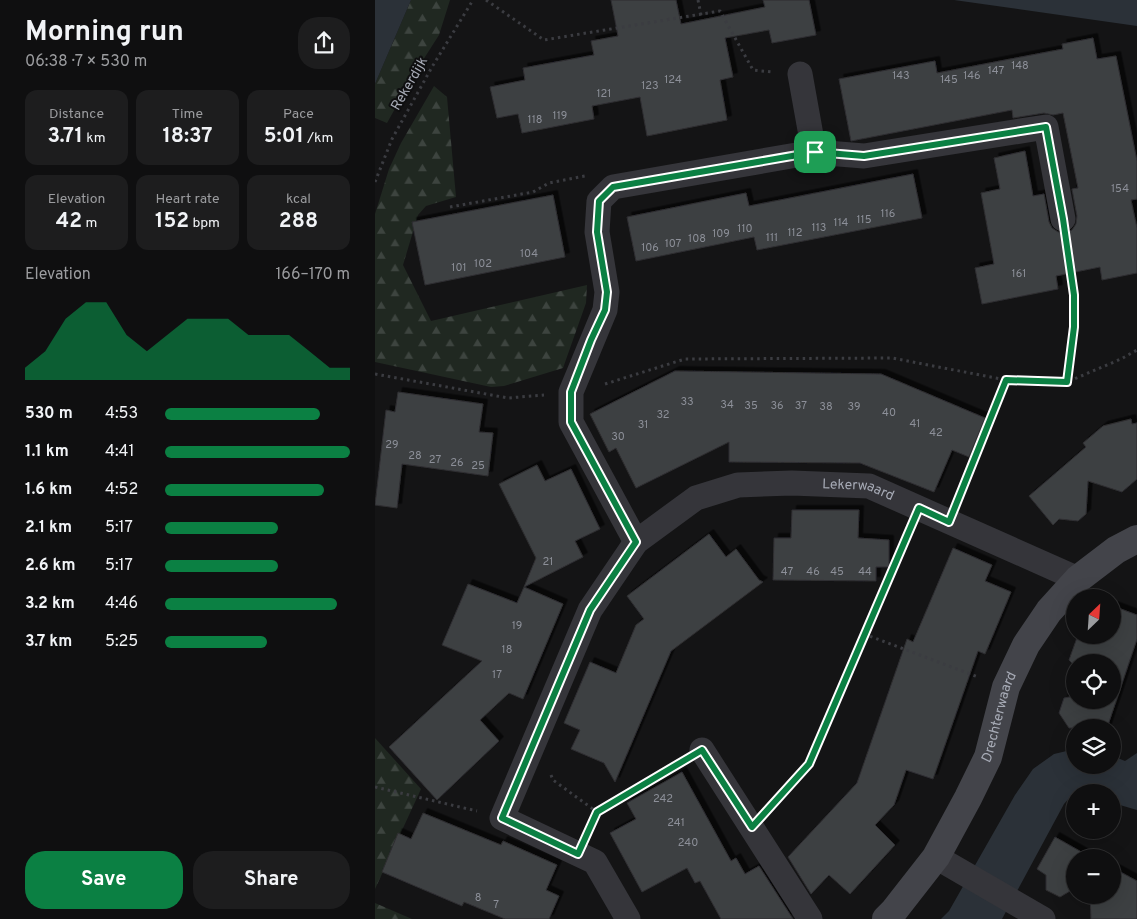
<!DOCTYPE html>
<meta charset="utf-8">
<style>
body{margin:0;font-family:Overpass,sans-serif;background:#1d1d1e;color:#f1f3f6;height:100vh;display:flex;flex-direction:column;font-size:19px;white-space:nowrap}
*{box-sizing:border-box;margin:0}
p{font-size:16px;color:#9b9c9f}
.icon{flex:none;width:28px;height:28px;fill:none;stroke:currentColor;stroke-width:2;stroke-linecap:round;stroke-linejoin:round}
.map{position:relative;flex:1;overflow:hidden}
.side{display:flex;flex-direction:column;background:#0f0f10;width:375px}
.side>*{flex:none}
.needle{width:32px;rotate:25deg}
.tools{position:absolute;left:691px;top:589px;display:grid;gap:10px}
.tools a{display:grid;place-items:center;width:55px;height:55px;border-radius:50%;background:#0f0f10;box-shadow:0 5px 20px #0002,0 0 0 1px #2f2f30;font-size:25px}
.pin{position:absolute;display:grid;place-items:center;width:42px;height:42px;color:#fff;margin:-21px;border-radius:10px;box-shadow:0 2px 8px #0006}
.round{display:grid;place-items:center;flex:none;width:52px;height:52px;border-radius:20px;background:#1d1d1e}
.overview{display:flex;align-items:center;justify-content:space-between;height:85px;padding:0 25px}
h1{font-size:28px;font-weight:700;line-height:38px}
.stats{display:grid;grid-template-columns:repeat(3,1fr);gap:8px;height:85px;padding:5px 25px}
.stats div{display:grid;align-content:center;border-radius:12px;background:#1d1d1e;text-align:center}
.stats b{font-size:21px;font-weight:700}
.stats small{font-size:14px;font-weight:400}
.stats p{font-size:14px}
.chart{height:140px;padding:10px 25px}
.chart p{display:flex;justify-content:space-between}
.chart svg{width:100%;height:90px;margin-top:5px;fill:#0b8043;opacity:.7}
.button{display:flex;gap:10px;margin-top:auto;padding:10px 25px}
.button a{flex:1;height:58px;border-radius:20px;background:#0b8043;color:#fff;font-size:20px;font-weight:700;line-height:58px;text-align:center}
.button a+a{background:#1d1d1e;color:#f1f3f6}
ul{padding:0 25px;list-style:none;font-size:16px}
li{display:grid;grid-template-columns:80px 60px 1fr;align-items:center;height:38px}
li i{height:12px;border-radius:6px;background:#0b8043}
main{display:flex;flex:1;min-height:0}
.map>svg:first-child{display:block}
.forest{fill:url(#forest-firs)}
.water{fill:#2b3138}
.building{fill:#3e3f42;stroke:#2e2e31;filter:url(#shadow)}
.lines{fill:none;stroke-linecap:round;stroke-linejoin:round}
.path{stroke:#3b3c41;stroke-width:3;stroke-dasharray:2.5 4;stroke-linecap:butt}
.street{stroke:#35353a;stroke-width:25}
.secondary{stroke:#43444a;stroke-width:28}
.route-casing{stroke:#fff;stroke-width:10}
.route{stroke:#0b8043;stroke-width:6}
.labels{text-anchor:middle;dominant-baseline:central;stroke-width:4;stroke-linejoin:round;paint-order:stroke}
.number-label{font-size:11px;fill:#8c8f98}
.street-label{font-size:14px;fill:#a6aab5;stroke:#0f0f10}
</style>
<main>
<section class="side">
<div class="overview"><div><h1>Morning run</h1><p>06:38 · 7 × 530 m</p></div><a class="round"><svg class="icon" aria-label="share" viewBox="0 0 24 24"><path d="M12 15V3M7 8l5-5 5 5M5 13v7h14v-7"/></svg></a></div>
<div class="stats">
<div><p>Distance</p><b>3.71<small> km</small></b></div>
<div><p>Time</p><b>18:37</b></div>
<div><p>Pace</p><b>5:01<small> /km</small></b></div>
</div>
<div class="stats">
<div><p>Elevation</p><b>42<small> m</small></b></div>
<div><p>Heart rate</p><b>152<small> bpm</small></b></div>
<div><p>kcal</p><b>288</b></div>
</div>
<div class="chart"><p><span>Elevation</span>166–170 m</p>
<svg viewBox="0 0 160 44" preserveAspectRatio="none"><path d="M0 44V38L10 30L20 14L30 6L40 6L50 22L60 30L70 22L80 14L90 14L100 14L110 22L120 22L130 22L140 30L150 38L160 38V44z"/></svg>
</div>
<ul>
<li><b>530 m</b>4:53<i style="width:84%"></i></li>
<li><b>1.1 km</b>4:41<i style="width:100%"></i></li>
<li><b>1.6 km</b>4:52<i style="width:86%"></i></li>
<li><b>2.1 km</b>5:17<i style="width:61%"></i></li>
<li><b>2.6 km</b>5:17<i style="width:61%"></i></li>
<li><b>3.2 km</b>4:46<i style="width:93%"></i></li>
<li><b>3.7 km</b>5:25<i style="width:55%"></i></li>
</ul>
<div class="button"><a>Save</a><a>Share</a></div>
</section>
<div class="map">
<svg width="762" height="919" viewBox="0 0 762 919">
<defs>
<pattern id="forest-firs" width="22" height="20" patternUnits="userSpaceOnUse" patternTransform="scale(1.25)"><rect width="22" height="20" fill="#202821"/><path d="M5 1l3.5 6h-7zM16 11l3.5 6h-7z" fill="#3d443f"/></pattern>
<filter id="shadow"><feDropShadow dx="4.5" dy="-4.5" stdDeviation="0" flood-color="#0009"/></filter>
</defs>
<rect width="100%" height="100%" fill="#141415"/>
<g class="forest">
<polygon points="36,0 75,0 64,35 41,71 12,123 0,118 0,84"/>
<polygon points="59,86 72,97 81,197 51,206 43,215 28,265 56,321 212,285 211,303 188,368 129,386 116,387 0,362 0,214 14,169 26,143"/>
<polygon points="0,738 46,789 0,889"/>
<polygon points="0,903 37,919 0,919"/>
</g>
<g class="water">
<polygon points="0,0 36,0 0,84"/>
<polygon points="579,0 762,0 762,26"/>
<polygon points="700,749 700,765 738,765 738,756 750,761 762,753 762,810 738,803 738,792 700,792 700,795 697,795 689,804 627,919 566,919 574,911 640,795 658,769 679,754"/>
</g>
<g class="building">
<polygon points="236,0 301,0 306,24 390,7 388,0 434,0 441,35 397,43 394,30 350,38 358,77 345,80 352,120 272,136 265,97 217,106 219,119 147,133 143,114 122,118 115,87 150,80 148,68 219,55 216,41 243,36"/>
<polygon points="718,38 722,59 741,56 762,161 762,199 756,200 762,228 762,273 727,280 725,267 681,276 683,289 607,304 600,268 619,264 606,193 625,189 619,158 650,151 658,196 669,194 674,222 677,228 683,232 690,233 697,230 701,224 702,216 697,189 703,188 688,113 678,115 669,113 638,118 637,110 476,141 464,79 560,61 562,73 688,49 687,44"/>
<polygon points="538,174 547,218 382,250 379,237 261,261 252,217 371,193 374,206"/>
<polygon points="178,195 190,257 50,285 37,222"/>
<polygon points="300,371 506,374 610,418 594,457 577,450 559,492 485,463 354,462 354,442 261,488 241,448 234,452 215,414"/>
<polygon points="23,392 108,404 104,432 118,433 113,476 27,464 22,508 0,505 11,410 20,412"/>
<polygon points="756,419 757,424 762,423 762,479 747,492 713,481 711,514 703,521 684,519 678,525 654,496 711,447 708,443 728,426"/>
<polygon points="162,465 170,481 196,469 225,529 200,541 208,557 149,587 161,558 124,484"/>
<polygon points="417,510 484,510 483,538 514,540 514,567 501,567 501,581 398,580 399,538 416,538"/>
<polygon points="334,534 351,557 361,549 384,580 388,582 296,651 240,782 229,763 196,749 205,730 189,723 215,662 241,673 261,625 269,619 252,596"/>
<polygon points="578,548 617,565 610,581 636,592 610,654 603,651 558,779 531,770 519,805 500,825 520,845 475,894 454,875 436,894 413,857 482,783 532,639 538,642"/>
<polygon points="93,584 142,603 149,587 188,604 148,699 134,693 105,720 124,741 62,800 14,747 107,661 67,645"/>
<polygon points="738,606 762,615 762,639 732,728 694,728 684,713 689,698 700,696 700,700 738,700 738,662 700,662 700,666 694,660 703,635 738,635"/>
<polygon points="307,772 356,861 361,858 370,874 384,866 418,919 346,919 325,881 320,883 312,868 267,892 235,833 261,819 252,803"/>
<polygon points="48,813 126,845 128,841 182,865 171,890 184,896 174,919 130,919 89,902 87,906 7,872 23,833 36,839"/>
<polygon points="680,837 717,858 700,858 700,888 685,897 671,890 671,875 662,869"/>
<polygon points="738,868 762,881 762,919 716,919 715,895 738,895"/>
</g>
<g class="lines">
<g class="path">
<polyline points="111,0 169,40 345,11 378,70 397,72"/>
<polyline points="323,0 326,15"/>
<polyline points="0,182 17,139 57,67 98,0"/>
<polyline points="75,207 158,192 174,183 210,176"/>
<polyline points="692,244 699,295 699,327 692,382"/>
<polyline points="0,374 133,398 169,395"/>
<polyline points="230,384 310,359 517,358 631,380"/>
<polyline points="584,496 631,380 692,382 746,359 762,350"/>
<polyline points="489,634 603,677"/>
<polyline points="176,775 178,780 222,812 214,829"/>
<polyline points="0,787 102,811"/>
<polyline points="395,807 434,764 533,533"/>
<polyline points="222,812 303,764"/>
</g>
<g class="street">
<polyline points="425,74 439,152"/>
<polyline points="261,542 196,422 196,392 230,310 232,292 222,232 224,201 238,187 439,152 489,156 671,127 688,219"/>
<polyline points="327,750 435,919"/>
<polyline points="561,857 668,919"/>
<path id="s1" d="M253 919 220 862 127 818 215 610 261 542 321 498 363 485 417 483 494 486 703 579"/>
</g>
<path class="secondary" id="s2" d="M511 919 518 912 561 857 593 798 613 757 631 687 651 645 674 611 703 579 741 550 762 539"/>
</g>
<g class="lines">
<defs>
<polygon id="route" points="671,127 688,219 699,295 699,327 692,382 631,380 574,522 544,508 434,764 377,827 327,750 222,812 203,854 127,818 215,610 261,542 196,422 196,392 216,340 230,310 232,292 222,232 224,201 238,187 440,152 489,156"/>
</defs>
<use href="#route" class="route-casing"/>
<use href="#route" class="route"/>
</g>
<g class="labels">
<g class="number-label">
<text x="645" y="66">148</text>
<text x="621" y="71">147</text>
<text x="526" y="76">143</text>
<text x="597" y="76">146</text>
<text x="298" y="80">124</text>
<text x="574" y="80">145</text>
<text x="275" y="86">123</text>
<text x="229" y="94">121</text>
<text x="185" y="116">119</text>
<text x="160" y="120">118</text>
<text x="745" y="189">154</text>
<text x="513" y="214">116</text>
<text x="489" y="220">115</text>
<text x="466" y="223">114</text>
<text x="444" y="228">113</text>
<text x="370" y="229">110</text>
<text x="420" y="233">112</text>
<text x="346" y="234">109</text>
<text x="397" y="238">111</text>
<text x="322" y="239">108</text>
<text x="298" y="244">107</text>
<text x="275" y="248">106</text>
<text x="154" y="254">104</text>
<text x="108" y="264">102</text>
<text x="84" y="268">101</text>
<text x="644" y="274">161</text>
<text x="312" y="402">33</text>
<text x="352" y="405">34</text>
<text x="376" y="406">35</text>
<text x="402" y="406">36</text>
<text x="426" y="406">37</text>
<text x="451" y="407">38</text>
<text x="479" y="407">39</text>
<text x="514" y="413">40</text>
<text x="288" y="415">32</text>
<text x="540" y="424">41</text>
<text x="268" y="425">31</text>
<text x="561" y="433">42</text>
<text x="243" y="437">30</text>
<text x="17" y="445">29</text>
<text x="40" y="456">28</text>
<text x="60" y="460">27</text>
<text x="82" y="463">26</text>
<text x="103" y="466">25</text>
<text x="173" y="562">21</text>
<text x="412" y="572">47</text>
<text x="438" y="572">46</text>
<text x="462" y="572">45</text>
<text x="490" y="572">44</text>
<text x="142" y="626">19</text>
<text x="132" y="650">18</text>
<text x="122" y="675">17</text>
<text x="288" y="799">242</text>
<text x="301" y="823">241</text>
<text x="313" y="843">240</text>
<text x="103" y="898">8</text>
<text x="121" y="905">7</text>
</g>
<g class="street-label">
<text transform="translate(35 84) rotate(-60)">Rekerdijk</text>
<text stroke="none"><textPath href="#s1" startOffset="716">Lekerwaard</textPath></text>
<text stroke="none"><textPath href="#s2" startOffset="234">Drechterwaard</textPath></text>
</g>
</g>
</svg>
<div class="tools">
<a><svg class="needle" viewBox="-14 -14 28 28"><path d="M0-13l5 13h-10z" fill="#e53935"/><path d="M0 13l5-13h-10z" fill="#9b9c9f"/></svg></a>
<a><svg class="icon" aria-label="locate" viewBox="0 0 24 24"><circle cx="12" cy="12" r="6"/><path d="M12 2v4M12 18v4M2 12h4M18 12h4"/></svg></a>
<a><svg class="icon" aria-label="layers" viewBox="0 0 24 24"><path d="M12 4l9 5-9 5-9-5zM3 14l9 5 9-5"/></svg></a>
<a>+</a>
<a>−</a>
</div>
<div class="pin" style="left:440px;top:152px;background:#1e9e55"><svg class="icon" aria-label="arrive" viewBox="0 0 24 24"><path d="M6 21V4h12l-3 4 3 4H6"/></svg></div>
</div>
</main>
